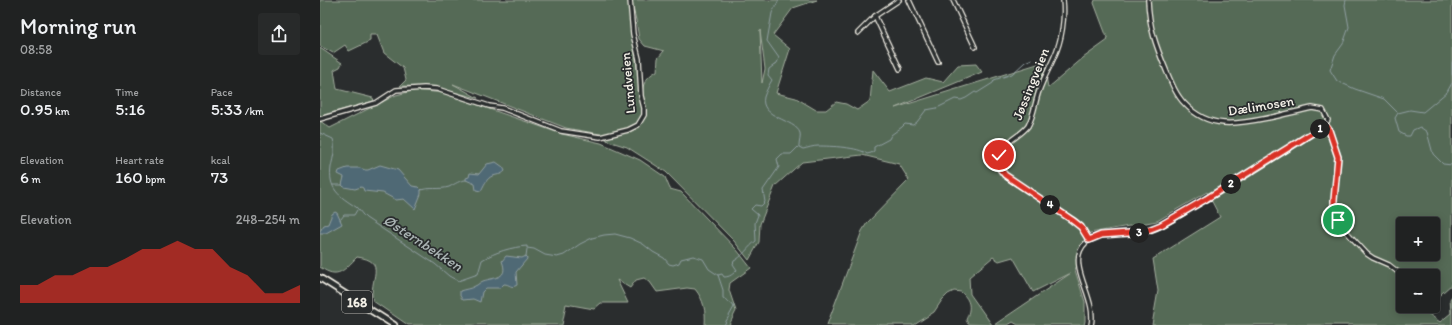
<!DOCTYPE html>
<meta charset="utf-8">
<style>
body{margin:0;font-family:Itim,sans-serif;background:#282a2a;color:#f1f3f6;height:100vh;display:flex;flex-direction:column;font-size:15px;white-space:nowrap}
*{box-sizing:border-box;margin:0}
p{font-size:13px;color:#a2a4a5}
.icon{flex:none;width:22px;height:22px;fill:none;stroke:currentColor;stroke-width:2;stroke-linecap:round;stroke-linejoin:round}
.map{position:relative;flex:1;overflow:hidden}
.panel{display:flex;flex-direction:column;background:#202222;width:320px}
.panel>*{flex:none}
.tools{position:absolute;left:1076px;top:217px;display:grid;gap:8px}
.tools a{display:grid;place-items:center;width:44px;height:44px;border-radius:4px;background:#202222;box-shadow:0 2px 10px #0003,0 0 0 1px #3d3f40;font-size:20px}
.pin{position:absolute;display:grid;place-items:center;width:34px;height:34px;color:#fff;margin:-17px;border:2px solid #fff;border-radius:50%;box-shadow:0 1px 4px #0007}
.km{position:absolute;width:20px;height:20px;margin:-10px;border-radius:50%;background:#222;color:#fff;font-size:11px;line-height:20px;text-align:center}
.round{display:grid;place-items:center;flex:none;width:42px;height:42px;border-radius:4px;background:#282a2a}
.head{display:flex;align-items:center;justify-content:space-between;height:68px;padding:0 20px}
h1{font-size:22px;font-weight:600;line-height:30px}
.figures{display:grid;grid-template-columns:repeat(3,1fr);gap:6px;height:68px;padding:4px 20px}
.figures div{display:grid;align-content:center}
.figures b{font-size:17px;font-weight:600}
.figures small{font-size:11px;font-weight:400}
.figures p{font-size:11px}
.chart{height:112px;padding:8px 20px}
.chart p{display:flex;justify-content:space-between}
.chart svg{width:100%;height:72px;margin-top:4px;fill:#d93025;opacity:.7}
main{display:flex;flex:1;min-height:0}
.map>svg:first-child{display:block}
.green{fill:#546a56;stroke:#a4ae9f;fill-rule:evenodd}
.water{fill:#4f6974;stroke:#919fa2}
.lines{fill:none;stroke-linecap:round;stroke-linejoin:round}
.stream{stroke:#919fa2;stroke-width:1}
.street-casing{stroke:#f4f1e8;stroke-width:6}
.primary-casing{stroke:#f4f1e8;stroke-width:8}
.street{stroke:#2a2d2e;stroke-width:3.5}
.primary{stroke:#2a2d2e;stroke-width:5}
.route-casing{stroke:#fff;stroke-width:8}
.route{stroke:#d93025;stroke-width:5}
.labels{text-anchor:middle;dominant-baseline:central;stroke-width:3.5;stroke-linejoin:round;paint-order:stroke}
.shield{fill:#2a2d2e;stroke:#b7b6b0;stroke-width:1}
.shield-label{font-size:13px;font-weight:bold;fill:#f4f1e8}
.street-label{font-size:14px;fill:#f4f1e8;stroke:#2a2d2e}
.water-label{font-size:15px;font-style:italic;fill:#aab4b4;stroke:#2a2d2e}
</style>
<main>
<section class="panel">
<div class="head"><div><h1>Morning run</h1><p>08:58</p></div><a class="round"><svg class="icon" aria-label="share" viewBox="0 0 24 24"><path d="M12 15V3M7 8l5-5 5 5M5 13v7h14v-7"/></svg></a></div>
<div class="figures">
<div><p>Distance</p><b>0.95<small> km</small></b></div>
<div><p>Time</p><b>5:16</b></div>
<div><p>Pace</p><b>5:33<small> /km</small></b></div>
</div>
<div class="figures">
<div><p>Elevation</p><b>6<small> m</small></b></div>
<div><p>Heart rate</p><b>160<small> bpm</small></b></div>
<div><p>kcal</p><b>73</b></div>
</div>
<div class="chart"><p><span>Elevation</span>248–254 m</p>
<svg viewBox="0 0 160 44" preserveAspectRatio="none"><path d="M0 44V33L10 33L20 27L30 27L40 22L50 22L60 17L70 11L80 11L90 6L100 11L110 11L120 22L130 27L140 38L150 38L160 33V44z"/></svg>
</div>
</section>
<div class="map">
<svg width="1132" height="325" viewBox="0 0 1132 325">
<rect width="100%" height="100%" fill="#2a2d2e"/>
<filter id="ink" filterUnits="userSpaceOnUse"><feTurbulence type="fractalNoise" baseFrequency=".025" numOctaves="2"/><feDisplacementMap in="SourceGraphic" scale="8" xChannelSelector="R" yChannelSelector="G"/><feConvolveMatrix kernelMatrix="1 2 1 2 8 2 1 2 1" color-interpolation-filters="sRGB"/></filter>
<g filter="url(#ink)">
<g class="green">
<path d="M0 0H310V14L323 115C322 96 318 81 337 71L338 58 344 51 325 46 319 39 316 20 311 0H497L473 8 453 35 470 49 456 93 476 98 496 110H506L516 102 526 104 537 110 550 101 553 70 570 92 606 78 623 82 638 65 656 64 662 72 575 108 724 62 728 88 763 58 788 40 774 3 775 0H1132V284L1113 301V276H1083V306H1107L1103 310 1120 322 1131 313 1130 299 1132 296V325H832L838 291 833 259 900 217 887 192 837 221 770 233 755 270 765 302V321L764 325H698L693 322 688 325H674L751 273 713 292 693 257 679 261 673 257 649 277 650 294 672 325 648 324 646 320C651 308 651 301 641 292L634 291 628 294 622 300 614 312 594 325H507L542 231 547 223 589 180 579 164 542 155 482 162 455 186 440 224 439 242 429 260 414 241 346 172 307 147 288 141 280 134 246 128 133 84 158 98 113 87 80 86 86 80 83 68 64 53 57 35H50V41L29 51 25 45 13 53 0 46ZM440 30 445 69 442 83ZM1083 224H1113V254H1083Z"/>
<polygon points="0,48 22,63 20,67 14,70 17,89 53,98 54,101 0,116"/>
<path d="M96 90 123 93 242 134 281 143 320 160 345 177 350 189 361 192 417 250 431 268 410 283 409 290 416 311 409 325H385C386 311 384 300 375 289L367 288 337 292 330 282 324 278 316 280 310 288 297 280 308 303H281L274 309 246 304 242 325H88L53 301C48 279 69 261 37 257 24 270 18 280 0 267V121L10 128 76 95Z"/>
</g>
<g class="water">
<path d="M176 162 183 167 185 171C181 175 179 174 173 176 167 177 163 187 161 191L156 190 155 184 146 180V178L149 177 150 173 159 174 167 164Z"/>
<polygon points="60,165 78,170 92,186 98,187 101,190 101,194 95,209 84,199 76,200 63,193 44,191 43,188 41,187 35,189 24,187 22,185 24,177 18,174 19,171 27,168 40,168 45,170 48,170"/>
<polygon points="15,212 17,213 22,224 6,233 0,233 0,231 4,225 8,224 12,214"/>
<path d="M186 256 202 258 206 256 207 259 196 272 197 285C191 289 190 284 184 284L180 288H166L162 292 160 302 153 299 143 300 140 296V291C145 289 151 289 155 286 158 285 160 282 163 281 175 277 189 279 182 261Z"/>
</g>
<g class="lines">
<g class="stream">
<path d="M459 0 452 13 447 41 459 58 457 63 449 69 448 75 452 80C449 85 446 91 444 97 439 118 475 119 480 133 481 137 479 142 479 146"/>
<polyline points="1026,0 1025,5 1029,27 1023,44 1015,55 1010,70 1017,81 1035,89 1064,99 1077,112"/>
<polyline points="1132,62 1132,75"/>
<polyline points="1132,83 1127,92 1103,112 1090,110 1078,113 1075,118 1079,132 1086,136 1090,136 1093,130 1100,127 1107,132 1113,154 1123,164 1132,165"/>
<path d="M0 133 13 139C16 149 13 157 11 167 8 189 19 196 36 207 39 209 42 215 46 218L115 264 129 276 138 281 158 274 162 260C175 252 192 247 207 246V248L214 249 225 255 237 257 244 255 260 244 272 238 284 235 295 234 310 238 323 244 333 252 344 258 349 264 353 265 359 263 361 259 373 256 383 259 389 269 398 275 403 290V298L412 304 414 307 404 325"/>
<path d="M479 147 483 149C488 148 493 146 498 146 510 146 539 147 547 154L551 153 554 151V147L569 139 571 135 582 127 585 124 593 125 597 122 606 110 617 108 635 99 641 100 646 98 655 92 657 93 673 83 674 80 692 74 705 62 712 59"/>
<polyline points="13,185 22,185"/>
<path d="M101 190C110 187 119 190 129 187 135 184 140 180 146 180"/>
<polyline points="21,219 24,215 34,215 37,210"/>
<polyline points="206,256 207,249"/>
<path d="M398 275 402 274 404 277C410 277 413 274 417 270L413 264 414 261C421 258 429 246 436 241L435 223 438 215 431 209 435 205 441 206 445 202 443 190 459 167 457 159 462 154H471L478 147"/>
</g>
<defs>
<g id="street">
<polyline points="589,0 618,62"/>
<polyline points="633,0 655,47"/>
<path d="M743 0C745 18 742 40 734 57 729 69 723 79 719 91 715 102 714 115 708 126 700 137 682 142 678 157 676 166 681 172 688 178L756 222 761 227 769 240"/>
<polyline points="555,16 580,69"/>
<polyline points="538,33 555,16 579,0"/>
<polyline points="0,119 56,103 76,90 104,88 117,89 169,106 182,108 241,131 280,137 308,130 318,125 324,115 324,108 321,96 319,59 313,34 310,0"/>
<polyline points="1005,125 1009,130 1018,157 1014,201 1014,210 1018,220 1024,229 1047,254 1053,258 1069,265 1083,276"/>
<path d="M771 325C777 301 752 272 760 251 772 225 807 238 829 231 846 225 861 214 877 205 915 183 953 159 990 135L1005 125 1008 120 1003 110 992 108C978 111 963 115 948 118 918 124 889 130 865 104 856 95 851 82 846 70 836 46 829 27 828 0"/>
</g>
<polyline id="primary" points="0,278 74,325"/>
</defs>
<use href="#street" class="street-casing"/>
<use href="#primary" class="primary-casing"/>
<use href="#street" class="street"/>
<use href="#primary" class="primary"/>
</g>
</g>
<g class="lines" filter="url(#ink)">
<defs>
<polyline id="route" points="679,155 678,166 685,175 752,220 761,227 769,240 781,235 823,232 841,225 886,199 1005,125 1009,130 1018,157 1014,200 1014,210 1018,220"/>
</defs>
<use href="#route" class="route-casing"/>
<use href="#route" class="route"/>
</g>
<g class="labels">
<rect class="shield" x="22" y="291" width="30" height="22" rx="3"/>
<g class="shield-label">
<text x="37" y="302">168</text>
</g>
<g class="street-label">
<text transform="translate(308 83) rotate(-95)">Lundveien</text>
<text transform="translate(711 84) rotate(-68)">Jøssingveien</text>
<text transform="translate(941 106) rotate(-9)">Dælimosen</text>
</g>
<g class="water-label">
<text transform="translate(103 243) rotate(33)">Østernbekken</text>
</g>
</g>
</svg>
<div class="tools">
<a>+</a>
<a>−</a>
</div>
<div class="pin" style="left:1018px;top:220px;background:#1e9e55"><svg class="icon" aria-label="arrive" viewBox="0 0 24 24"><path d="M6 21V4h12l-3 4 3 4H6"/></svg></div>
<div class="pin" style="left:679px;top:155px;background:#d93025"><svg class="icon" aria-label="check" viewBox="0 0 24 24"><path d="M5 12l5 5 9-10"/></svg></div>
<b class="km" style="left:1000px;top:129px">1</b>
<b class="km" style="left:911px;top:184px">2</b>
<b class="km" style="left:819px;top:233px">3</b>
<b class="km" style="left:730px;top:205px">4</b>
</div>
</main>
